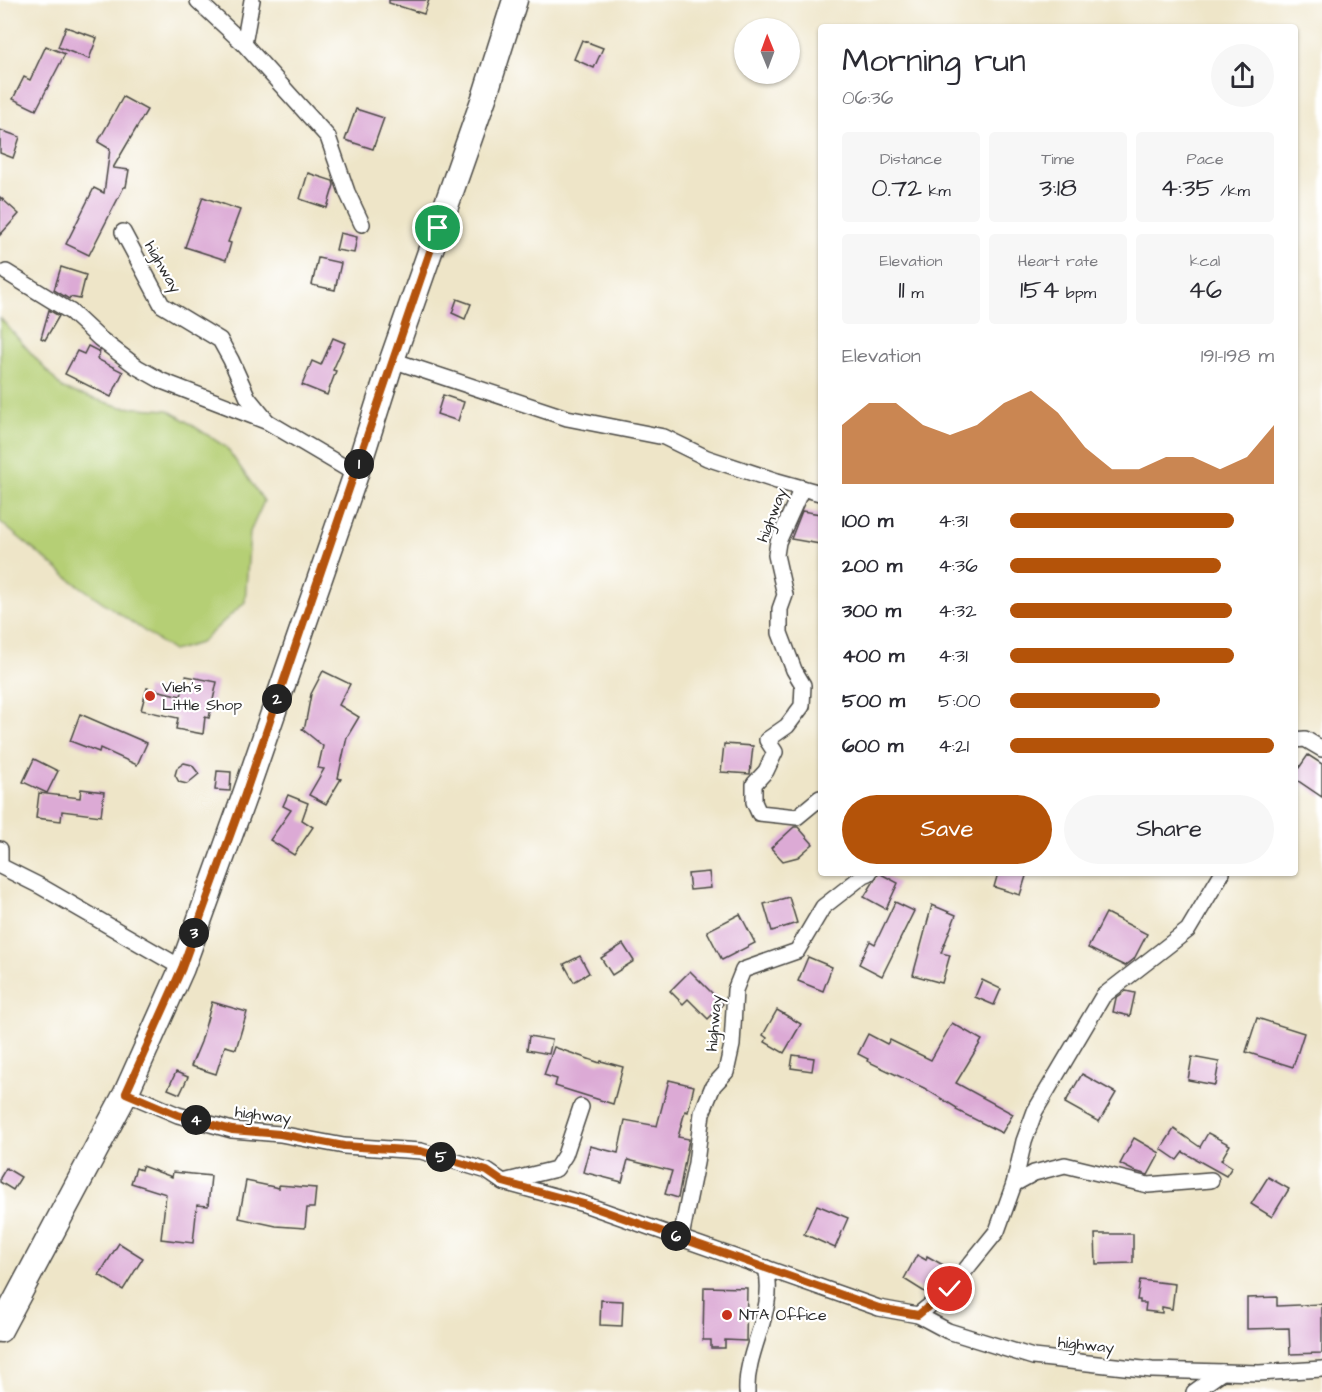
<!DOCTYPE html>
<meta charset="utf-8">
<style>
body{margin:0;font-family:"Architects Daughter",sans-serif;background:#f7f7f7;color:#2b2b33;height:100vh;display:flex;flex-direction:column;font-size:22px;white-space:nowrap}
*{box-sizing:border-box;margin:0}
p{font-size:20px;color:#7c7c81}
.icon{flex:none;width:33px;height:33px;fill:none;stroke:currentColor;stroke-width:2;stroke-linecap:round;stroke-linejoin:round}
.map{position:relative;flex:1;overflow:hidden}
.sheet{position:absolute;left:818px;top:24px;width:480px;height:852px;display:flex;flex-direction:column;background:#fff;border-radius:6px;box-shadow:0 2px 4px #0004}
.sheet>*{flex:none}
.needle{width:39px;rotate:359deg}
.buttons{position:absolute;left:734px;top:18px;display:grid;gap:12px}
.buttons a{display:grid;place-items:center;width:66px;height:66px;border-radius:50%;background:#fff;box-shadow:0 2px 4px #0004;font-size:30px}
.pin{position:absolute;display:grid;place-items:center;width:51px;height:51px;color:#fff;margin:-26px;border:3px solid #fff;border-radius:50%;box-shadow:0 2px 6px #0007}
.km{position:absolute;width:30px;height:30px;margin:-15px;border-radius:50%;background:#222;color:#fff;font-size:16px;line-height:30px;text-align:center}
.round{display:grid;place-items:center;flex:none;width:63px;height:63px;border-radius:32px;background:#f7f7f7}
.headline{display:flex;align-items:center;justify-content:space-between;height:102px;padding:0 24px}
h1{font-size:33px;font-weight:600;line-height:45px}
.figures{display:grid;grid-template-columns:repeat(3,1fr);gap:9px;height:102px;padding:6px 24px}
.figures div{display:grid;align-content:center;border-radius:6px;background:#f7f7f7;text-align:center}
.figures b{font-size:26px;font-weight:600}
.figures small{font-size:16px;font-weight:400}
.figures p{font-size:16px}
.chart{height:168px;padding:12px 24px}
.chart p{display:flex;justify-content:space-between}
.chart svg{width:100%;height:108px;margin-top:6px;fill:#b45309;opacity:.7}
.action{display:flex;gap:12px;margin-top:auto;padding:12px 24px}
.action a{flex:1;height:69px;border-radius:36px;background:#b45309;color:#fff;font-size:24px;font-weight:600;line-height:69px;text-align:center}
.action a+a{background:#f7f7f7;color:#2b2b33}
ul{padding:0 24px;list-style:none;font-size:20px}
li{display:grid;grid-template-columns:96px 72px 1fr;align-items:center;height:45px}
li i{height:15px;border-radius:8px;background:#b45309}
.map>svg:first-child{display:block}
.green{fill:#b5cf74;stroke:#707d50;stroke-width:1.5}
.building{fill:#dcaad5}
.lines{fill:none;stroke-linecap:round;stroke-linejoin:round}
.minor-casing{stroke:#484743;stroke-width:18}
.primary-casing{stroke:#484743;stroke-width:27}
.minor{stroke:#fff;stroke-width:15}
.primary{stroke:#fff;stroke-width:24}
.route-casing{stroke:#fff;stroke-width:12}
.route{stroke:#b45309;stroke-width:8}
.poi-dot{fill:#c8321e;stroke:#fff;stroke-width:2}
.labels{text-anchor:middle;dominant-baseline:central;stroke-width:4.5;stroke-linejoin:round;paint-order:stroke}
.street-label{font-size:16px;fill:#2b2b2b;stroke:#fff}
.poi-label{font-size:16px;fill:#2b2b2b;stroke:#fff;text-anchor:start}
</style>
<div class="map">
<svg width="1322" height="1392" viewBox="0 0 1322 1392">
<rect width="100%" height="100%" fill="#fff"/>
<filter id="ink" filterUnits="userSpaceOnUse"><feTurbulence type="fractalNoise" baseFrequency=".0167" numOctaves="2"/><feDisplacementMap in="SourceGraphic" scale="12" xChannelSelector="R" yChannelSelector="G"/><feConvolveMatrix kernelMatrix="1 2 1 2 8 2 1 2 1" color-interpolation-filters="sRGB"/></filter>
<filter id="wash" filterUnits="userSpaceOnUse"><feTurbulence type="fractalNoise" baseFrequency=".008" numOctaves="4" result="noise"/><feDisplacementMap in="SourceGraphic" scale="24" xChannelSelector="R" yChannelSelector="G"/><feGaussianBlur stdDeviation="1.35" result="paint"/><feColorMatrix in="noise" values="0 0 0 0 0 0 0 0 0 0 0 0 0 0 0 0 0 1.4 0 .05"/><feComposite in="paint" operator="in"/></filter>
<g filter="url(#wash)">
<rect width="100%" height="100%" fill="#eee5c8"/>
<polygon class="green" points="0,318 63,389 121,407 169,410 226,447 264,501 250,532 245,602 200,643 173,651 71,580 0,522"/>
<g id="blocks">
<g class="building">
<polygon points="389,0 429,0 424,14 389,3"/>
<polygon points="66,27 97,38 89,59 58,47"/>
<polygon points="582,40 603,48 594,68 574,59"/>
<polygon points="46,46 65,54 36,110 13,99 24,77 30,80"/>
<polygon points="123,97 147,110 113,168 129,170 126,187 124,187 89,255 66,244 94,188 104,193 110,149 98,142"/>
<polygon points="356,109 384,118 373,149 345,140"/>
<polygon points="0,130 20,137 13,158 0,153"/>
<polygon points="308,173 333,181 334,185 327,208 300,199"/>
<polygon points="0,197 19,214 0,235"/>
<polygon points="203,197 240,210 228,242 231,243 226,260 185,247"/>
<polygon points="340,233 357,237 354,253 336,250"/>
<polygon points="318,258 341,263 335,290 312,285"/>
<polygon points="61,267 86,275 80,299 70,297 69,299 54,290"/>
<polygon points="457,299 471,304 465,319 452,313"/>
<polygon points="49,310 59,316 45,340 41,338"/>
<polygon points="333,338 345,343 333,370 336,371 327,395 302,385 312,361 321,365"/>
<polygon points="88,346 100,352 97,359 123,372 111,397 65,374 77,351 84,354"/>
<polygon points="443,395 464,402 458,421 437,414"/>
<polygon points="802,511 820,514 820,544 791,539"/>
<polygon points="323,671 350,684 339,705 359,717 347,737 338,778 341,779 326,804 309,795 324,769 318,768 323,746 302,729 305,726 311,694"/>
<polygon points="186,676 217,682 209,718 205,717 203,734 176,729 178,718 141,710 147,688 181,696"/>
<polygon points="80,714 147,743 137,765 100,748 99,752 70,741"/>
<polygon points="724,744 753,746 750,774 721,772"/>
<polygon points="1308,755 1322,764 1322,797 1294,778 1294,775"/>
<polygon points="34,759 58,771 47,793 23,782"/>
<polygon points="184,763 192,765 199,774 187,784 179,782 175,775 177,768"/>
<polygon points="217,771 231,772 230,791 215,790"/>
<polygon points="81,789 104,792 101,816 62,811 61,821 36,818 39,793 80,798"/>
<polygon points="288,795 308,803 302,820 313,827 294,855 270,840 291,810 283,806"/>
<polygon points="794,827 798,827 813,844 798,857 783,861 771,848"/>
<polygon points="709,872 711,888 690,890 688,874"/>
<polygon points="879,873 898,883 886,909 864,897"/>
<polygon points="998,873 1027,873 1020,895 994,887"/>
<polygon points="789,897 797,923 772,931 764,904"/>
<polygon points="895,902 914,911 882,976 859,964 870,941 875,944"/>
<polygon points="932,905 956,915 941,953 950,955 942,983 913,975"/>
<polygon points="1106,913 1147,934 1134,959 1125,966 1088,948"/>
<polygon points="740,914 755,943 722,960 707,931"/>
<polygon points="623,944 634,961 612,975 601,958"/>
<polygon points="580,956 589,973 574,982 564,964"/>
<polygon points="808,957 832,967 823,991 798,981"/>
<polygon points="690,971 723,1004 708,1019 688,999 683,1004 670,991"/>
<polygon points="982,980 1001,989 994,1005 975,997"/>
<polygon points="1126,991 1135,993 1130,1016 1113,1012 1116,998"/>
<polygon points="212,1002 247,1012 236,1049 225,1046 216,1074 191,1066 201,1042"/>
<polygon points="777,1010 801,1024 784,1053 765,1042 767,1038 763,1035"/>
<polygon points="1257,1018 1304,1033 1293,1067 1246,1052"/>
<polygon points="952,1023 982,1040 956,1083 1013,1114 1002,1133 956,1110 957,1108 924,1088 867,1061 868,1059 858,1054 868,1034 887,1044 890,1040 931,1060"/>
<polygon points="529,1036 552,1040 549,1054 527,1050"/>
<polygon points="554,1047 600,1063 601,1061 623,1067 613,1104 555,1086 557,1079 544,1075"/>
<polygon points="793,1055 814,1058 812,1071 791,1068"/>
<polygon points="1192,1057 1219,1062 1215,1085 1188,1080"/>
<polygon points="176,1072 188,1077 180,1094 168,1089"/>
<polygon points="1082,1074 1116,1093 1099,1122 1065,1103"/>
<polygon points="669,1080 694,1086 688,1112 685,1111 678,1137 689,1139 678,1198 665,1194 672,1171 628,1160 622,1182 583,1172 590,1146 618,1153 625,1120 657,1126"/>
<polygon points="1174,1129 1200,1147 1208,1133 1230,1145 1221,1160 1232,1167 1226,1176 1183,1152 1177,1160 1161,1149"/>
<polygon points="1134,1138 1160,1153 1148,1175 1134,1171 1120,1164"/>
<polygon points="142,1166 172,1177 173,1172 211,1176 208,1206 197,1205 193,1243 161,1239 166,1194 131,1183 136,1168 141,1170"/>
<polygon points="6,1168 21,1177 13,1190 0,1182 0,1178"/>
<polygon points="1268,1177 1289,1189 1272,1217 1251,1204"/>
<polygon points="246,1181 279,1188 279,1185 316,1188 314,1208 307,1208 305,1228 276,1226 239,1218"/>
<polygon points="817,1205 848,1218 835,1248 804,1234"/>
<polygon points="1095,1234 1133,1234 1133,1263 1096,1264"/>
<polygon points="119,1243 143,1258 123,1290 99,1275"/>
<polygon points="917,1255 926,1260 927,1256 952,1270 943,1282 928,1294 904,1279"/>
<polygon points="1140,1280 1175,1284 1172,1309 1162,1307 1162,1313 1145,1311 1146,1303 1140,1303 1140,1300 1137,1300"/>
<polygon points="704,1287 747,1288 746,1341 725,1340 725,1348 711,1348 711,1340 703,1340"/>
<polygon points="1277,1297 1277,1306 1322,1304 1322,1353 1290,1354 1289,1328 1247,1329 1247,1298"/>
<polygon points="601,1300 623,1301 622,1326 600,1325"/>
</g>
</g>
</g>
<g filter="url(#ink)">
<use href="#blocks" fill-opacity="0" stroke="#484743" stroke-width="1.5"/>
<g class="lines">
<defs>
<g id="minor">
<polyline points="198,1 244,44 328,137 347,192 362,224"/>
<polyline points="244,44 252,0"/>
<polyline points="123,232 162,305 220,340 231,360 248,398 266,420"/>
<polyline points="6,272 71,312 99,338 137,367 162,381 268,422 356,474"/>
<polyline points="392,360 567,418 664,437 707,458 777,481 820,493"/>
<polyline points="802,488 778,542 776,555 785,595 780,609 780,633 794,670 803,685 802,706 787,726 767,740 775,752 766,771 754,784 754,802 759,813 797,817 820,798"/>
<polyline points="1294,740 1305,739 1322,749"/>
<polyline points="0,849 0,866"/>
<polyline points="0,866 40,886 182,968"/>
<polyline points="126,1093 178,1115 232,1130 280,1134 344,1146 421,1151 487,1171 503,1182 556,1169 565,1155 581,1107"/>
<polyline points="503,1182 584,1204 879,1308 918,1315 948,1331 1033,1357 1152,1370 1259,1373 1322,1369"/>
<polyline points="1014,1184 1024,1141 1035,1111 1103,996 1188,930 1222,873"/>
<polyline points="681,1237 696,1163 702,1113 713,1086 726,1072 732,1045 735,990 743,970 797,951 823,907 864,875 869,873"/>
<polyline points="918,1315 950,1289 997,1231 1014,1184 1034,1173 1065,1165 1148,1185 1211,1180"/>
<path d="M747 1392C745 1349 777 1311 766 1268"/>
<polyline points="1194,1392 1222,1372"/>
</g>
<polyline id="primary" points="0,1330 126,1093 182,968 244,797 356,474 392,360 485,95 515,0"/>
</defs>
<use href="#minor" class="minor-casing"/>
<use href="#primary" class="primary-casing"/>
<use href="#minor" class="minor"/>
<use href="#primary" class="primary"/>
</g>
</g>
<g class="lines" filter="url(#ink)">
<defs>
<polyline id="route" points="438,228 244,797 182,968 126,1093 178,1115 232,1130 280,1134 344,1146 421,1151 487,1171 503,1182 584,1204 879,1308 918,1315 950,1289"/>
</defs>
<use href="#route" class="route-casing"/>
<use href="#route" class="route"/>
</g>
<g class="poi-dot">
<circle cx="150" cy="696" r="6"/>
<circle cx="727" cy="1315" r="6"/>
</g>
<g class="labels">
<g class="street-label">
<text transform="translate(163 267) rotate(60)">highway</text>
<text transform="translate(772 515) rotate(-69)">highway</text>
<text transform="translate(714 1023) rotate(-85)">highway</text>
<text transform="translate(263 1115) rotate(7)">highway</text>
<text transform="translate(1086 1345) rotate(6)">highway</text>
</g>
<g class="poi-label">
<text x="162" y="687">Vieh's<tspan x="162" dy="18">Little Shop</tspan></text>
<text x="739" y="1315">NTA Office</text>
</g>
</g>
</svg>
<div class="buttons">
<a><svg class="needle" viewBox="-14 -14 28 28"><path d="M0-13l5 13h-10z" fill="#e53935"/><path d="M0 13l5-13h-10z" fill="#7c7c81"/></svg></a>
</div>
<div class="pin" style="left:438px;top:228px;background:#1e9e55"><svg class="icon" aria-label="arrive" viewBox="0 0 24 24"><path d="M6 21V4h12l-3 4 3 4H6"/></svg></div>
<div class="pin" style="left:950px;top:1289px;background:#d93025"><svg class="icon" aria-label="check" viewBox="0 0 24 24"><path d="M5 12l5 5 9-10"/></svg></div>
<b class="km" style="left:359px;top:464px">1</b>
<b class="km" style="left:277px;top:699px">2</b>
<b class="km" style="left:194px;top:933px">3</b>
<b class="km" style="left:196px;top:1120px">4</b>
<b class="km" style="left:441px;top:1157px">5</b>
<b class="km" style="left:676px;top:1236px">6</b>
<section class="sheet">
<div class="headline"><div><h1>Morning run</h1><p>06:36</p></div><a class="round"><svg class="icon" aria-label="share" viewBox="0 0 24 24"><path d="M12 15V3M7 8l5-5 5 5M5 13v7h14v-7"/></svg></a></div>
<div class="figures">
<div><p>Distance</p><b>0.72<small> km</small></b></div>
<div><p>Time</p><b>3:18</b></div>
<div><p>Pace</p><b>4:35<small> /km</small></b></div>
</div>
<div class="figures">
<div><p>Elevation</p><b>11<small> m</small></b></div>
<div><p>Heart rate</p><b>154<small> bpm</small></b></div>
<div><p>kcal</p><b>46</b></div>
</div>
<div class="chart"><p><span>Elevation</span>191–198 m</p>
<svg viewBox="0 0 160 44" preserveAspectRatio="none"><path d="M0 44V20L10 11L20 11L30 20L40 24L50 20L60 11L70 6L80 15L90 29L100 38L110 38L120 33L130 33L140 38L150 33L160 20V44z"/></svg>
</div>
<ul>
<li><b>100 m</b>4:31<i style="width:85%"></i></li>
<li><b>200 m</b>4:36<i style="width:80%"></i></li>
<li><b>300 m</b>4:32<i style="width:84%"></i></li>
<li><b>400 m</b>4:31<i style="width:85%"></i></li>
<li><b>500 m</b>5:00<i style="width:57%"></i></li>
<li><b>600 m</b>4:21<i style="width:100%"></i></li>
</ul>
<div class="action"><a>Save</a><a>Share</a></div>
</section>
</div>
